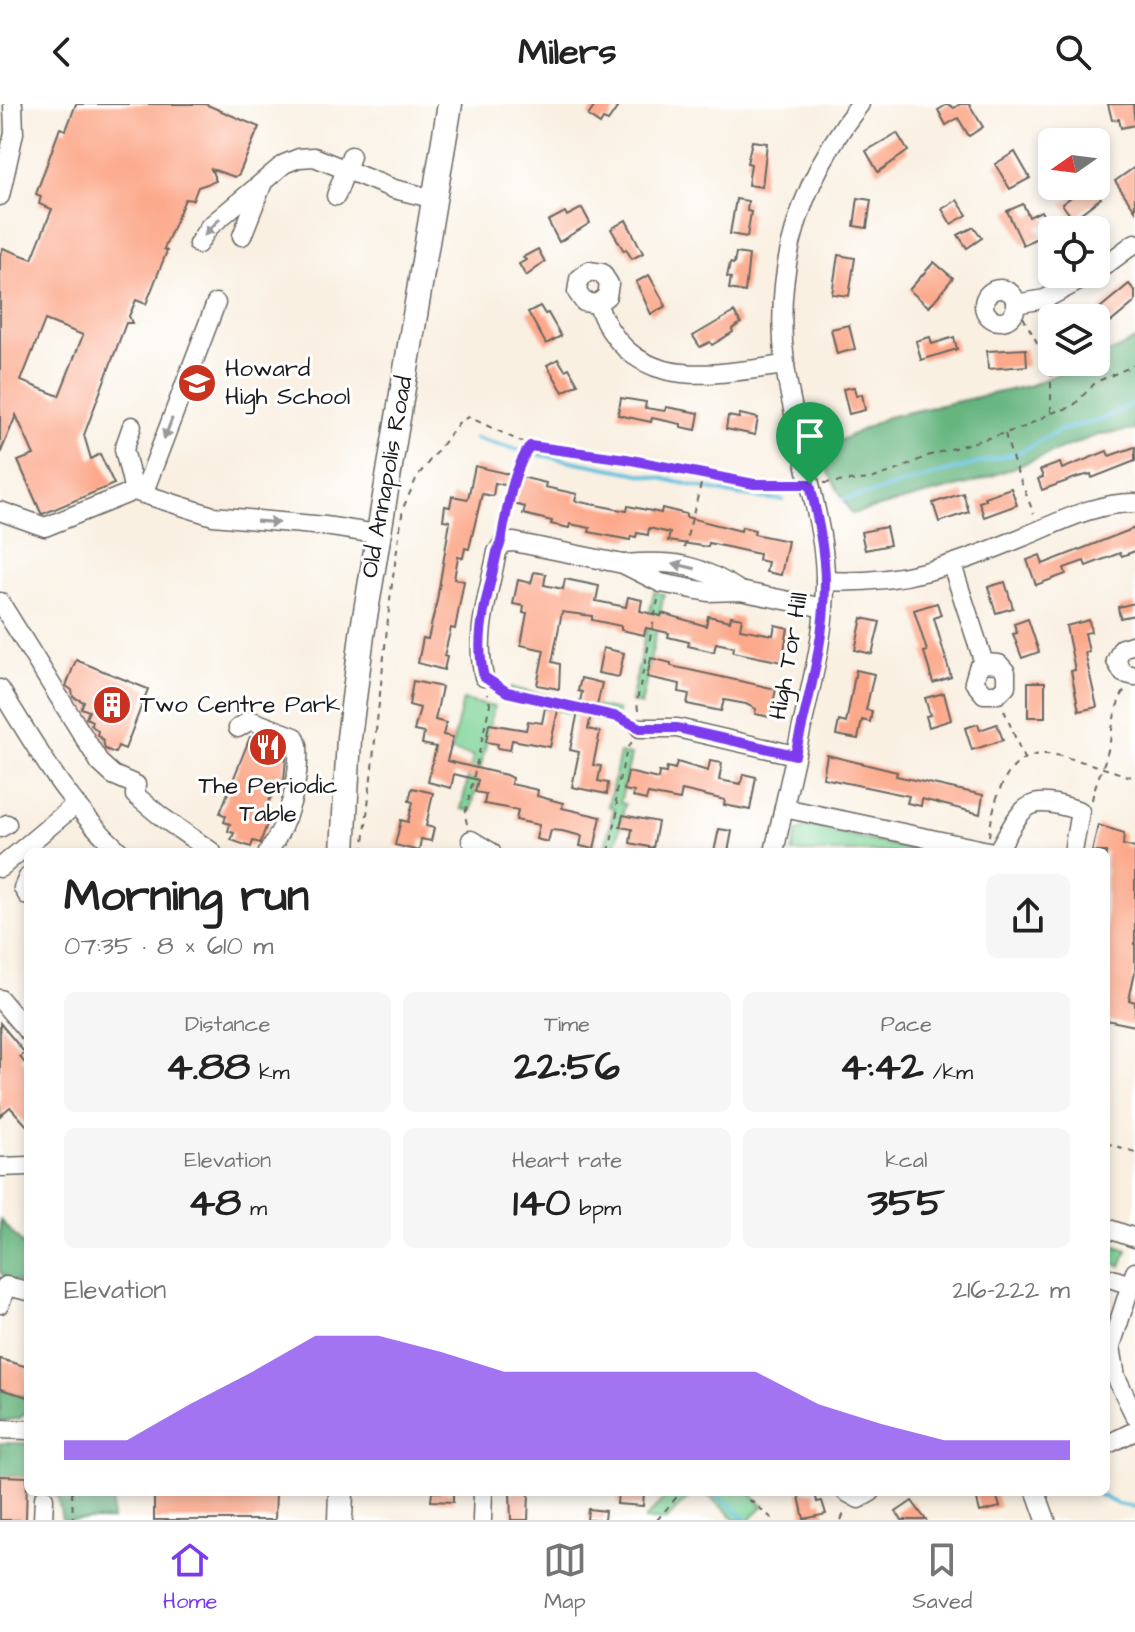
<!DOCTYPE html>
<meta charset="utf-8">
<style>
body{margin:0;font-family:"Architects Daughter",sans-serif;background:#f6f6f6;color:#222;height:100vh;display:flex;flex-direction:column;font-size:30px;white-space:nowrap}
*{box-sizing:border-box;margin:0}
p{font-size:26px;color:#767676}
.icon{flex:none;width:44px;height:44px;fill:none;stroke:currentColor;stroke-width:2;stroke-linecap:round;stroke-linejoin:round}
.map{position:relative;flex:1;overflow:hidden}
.panel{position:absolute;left:24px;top:744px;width:1086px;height:648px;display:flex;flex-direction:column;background:#fff;border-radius:12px;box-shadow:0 4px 12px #0003}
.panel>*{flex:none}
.needle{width:52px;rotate:256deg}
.fabs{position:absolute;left:1038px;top:24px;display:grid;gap:16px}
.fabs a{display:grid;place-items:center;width:72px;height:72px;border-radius:12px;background:#fff;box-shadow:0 4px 12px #0003;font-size:40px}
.pin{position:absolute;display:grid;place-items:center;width:68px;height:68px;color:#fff;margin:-82px -34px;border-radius:50% 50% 50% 0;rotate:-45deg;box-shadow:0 0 8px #0007}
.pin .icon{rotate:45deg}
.round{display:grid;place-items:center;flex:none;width:84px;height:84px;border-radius:12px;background:#f6f6f6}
.headline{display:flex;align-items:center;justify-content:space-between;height:136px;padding:0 40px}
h1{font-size:44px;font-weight:700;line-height:60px}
.stats{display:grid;grid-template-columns:repeat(3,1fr);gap:12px;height:136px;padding:8px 40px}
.stats div{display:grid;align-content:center;border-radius:12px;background:#f6f6f6;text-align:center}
.stats b{font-size:40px;font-weight:700}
.stats small{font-size:22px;font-weight:400}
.stats p{font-size:22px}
.chart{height:224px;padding:16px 40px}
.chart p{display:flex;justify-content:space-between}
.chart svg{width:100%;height:144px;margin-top:8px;fill:#7c3aed;opacity:.7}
header{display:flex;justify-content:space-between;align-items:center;height:104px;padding:0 40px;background:#fff;font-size:36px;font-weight:700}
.tabs{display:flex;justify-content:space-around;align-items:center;height:112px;border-top:2px solid #e0e0e0;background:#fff;font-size:22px;color:#767676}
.tabs a{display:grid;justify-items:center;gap:4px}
.tabs .selected{color:#7c3aed}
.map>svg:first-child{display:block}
.green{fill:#7dd396;stroke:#4c7859;stroke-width:2}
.forest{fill:#66b57f;stroke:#41684e;stroke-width:2}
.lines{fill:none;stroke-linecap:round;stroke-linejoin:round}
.stream{stroke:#61c0df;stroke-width:4}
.building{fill:#fca98b;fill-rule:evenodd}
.minor-casing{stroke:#696661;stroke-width:21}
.major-casing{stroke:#696661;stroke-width:27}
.path{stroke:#696661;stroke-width:2;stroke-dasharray:6 6;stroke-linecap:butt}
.minor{stroke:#fff;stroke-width:18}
.major{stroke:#fff;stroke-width:24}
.oneway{fill:#999}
.route-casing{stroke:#fff;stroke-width:16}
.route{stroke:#7c3aed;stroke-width:10}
.labels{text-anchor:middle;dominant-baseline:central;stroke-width:6;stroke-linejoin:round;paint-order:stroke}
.poi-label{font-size:24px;fill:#1c1c1c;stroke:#fff;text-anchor:start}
.street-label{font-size:24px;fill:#1c1c1c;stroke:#fff}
</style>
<header><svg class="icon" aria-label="back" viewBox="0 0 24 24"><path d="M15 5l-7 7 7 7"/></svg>Milers<svg class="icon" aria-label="search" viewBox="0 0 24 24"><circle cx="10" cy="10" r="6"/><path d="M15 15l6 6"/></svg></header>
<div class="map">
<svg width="1135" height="1416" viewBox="0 0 1135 1416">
<rect width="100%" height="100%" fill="#fff"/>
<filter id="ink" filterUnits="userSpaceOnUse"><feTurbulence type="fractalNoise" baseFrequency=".0125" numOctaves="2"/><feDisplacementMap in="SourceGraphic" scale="16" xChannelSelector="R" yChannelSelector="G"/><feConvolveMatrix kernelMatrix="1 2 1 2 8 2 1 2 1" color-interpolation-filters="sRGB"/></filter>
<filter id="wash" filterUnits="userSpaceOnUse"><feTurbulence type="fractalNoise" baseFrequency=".006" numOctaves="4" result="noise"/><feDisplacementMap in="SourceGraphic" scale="32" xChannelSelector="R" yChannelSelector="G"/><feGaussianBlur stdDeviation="1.8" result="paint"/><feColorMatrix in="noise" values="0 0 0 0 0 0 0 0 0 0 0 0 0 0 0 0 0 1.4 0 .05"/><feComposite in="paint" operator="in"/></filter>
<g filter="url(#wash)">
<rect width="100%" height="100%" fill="#f9f0e2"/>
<g class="green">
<polygon points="654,488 664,490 641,601 631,598"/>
<polygon points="511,584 618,607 615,619 508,595"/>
<polygon points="463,596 494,603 471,707 461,705 473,652 451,647"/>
<polygon points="620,649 631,651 620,699 625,700 614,748 604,748 614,704 608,702"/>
<polygon points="806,723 812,723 922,748 792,748 797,728"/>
<polygon points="1113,1141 1127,1146 1121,1162 1107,1157"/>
<polygon points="669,1388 693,1388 667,1416 645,1416"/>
<polygon points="704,1388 750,1388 763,1402 750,1416 737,1416"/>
</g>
<g class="forest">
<polygon points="1135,236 1135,326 1100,330 979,377 852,410 827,367 835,339 887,313 1028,282 1088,258 1096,258 1096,255"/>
<polygon points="0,1116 28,1146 28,1181 7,1175 0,1168"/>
<polygon points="0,1285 27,1293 28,1307 20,1314 0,1318"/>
<polygon points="0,1339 28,1339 28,1373 0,1372"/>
<polygon points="51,1388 113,1388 112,1416 62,1416 58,1395"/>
</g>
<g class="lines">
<g class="stream">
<path d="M475 334C533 352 591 360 650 372 695 381 736 394 783 396"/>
<polyline points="844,395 874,389 907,378 1020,348 1058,327 1101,316 1135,298"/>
<polyline points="713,1388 747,1416"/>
<polyline points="1094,1388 1117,1400 1135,1403"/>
</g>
</g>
<g id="blocks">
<g class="building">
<path d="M76 0H205L259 23 239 70 235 73 211 65 216 77 198 83 193 96 185 95 164 145 167 147 146 200 136 196 129 212 132 219H126L84 331 91 355 100 350 114 380 43 410 41 409 18 357 34 351 16 311 0 350V151L3 144 32 155 52 105 39 100 41 92 36 90 60 24 66 26ZM45 216 83 231 59 292 21 277Z"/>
<polygon points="596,0 610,0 617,4 608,17 603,15 600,20 588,12"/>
<polygon points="948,0 954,4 960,0 969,0 983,23 969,32 958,14 946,21 938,6"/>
<polygon points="1108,0 1133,0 1135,21 1121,24 1119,15 1112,16"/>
<polygon points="897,29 908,47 878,68 866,47"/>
<polygon points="752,37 767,39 762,83 748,81 751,60 747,59"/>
<polygon points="1015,48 1030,74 1010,85 995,60"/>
<polygon points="1135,63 1135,106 1115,77"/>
<polygon points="1086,82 1092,82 1101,94 1073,115 1062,100"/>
<polygon points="858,94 871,96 867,124 854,122"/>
<polygon points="736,95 748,97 747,107 751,108 747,133 730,130"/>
<polygon points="957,96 967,111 951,120 942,105"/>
<polygon points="1023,100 1029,113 1041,107 1047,118 1037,123 1041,132 1023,141 1007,107"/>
<polygon points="582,104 590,119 559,138 548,117 565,108 567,112"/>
<polygon points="626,116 643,149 632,155 626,145 624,147 611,125"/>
<polygon points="974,123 982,134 967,144 958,131"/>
<polygon points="538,145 545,158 526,172 519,160 526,156 523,153"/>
<polygon points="736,149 749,151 745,188 729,185 731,174 727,173 730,159 734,160"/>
<polygon points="838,151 855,154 849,192 832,190"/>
<polygon points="934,158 953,174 929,203 909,186"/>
<polygon points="649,171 666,202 651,210 636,178"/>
<polygon points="1129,180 1135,187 1135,198 1111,218 1100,204"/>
<polygon points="540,202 545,210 548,209 561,232 546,240 528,208"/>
<polygon points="734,208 741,219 732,225 733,228 712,241 710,238 700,243 693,232"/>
<polygon points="849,221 855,245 837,250 831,225"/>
<polygon points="930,233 932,240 954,233 957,245 921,256 916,237"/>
<polygon points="1026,245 1027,262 988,265 987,247"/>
<polygon points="558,255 565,266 569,264 578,280 563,288 547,261"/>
<polygon points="854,283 856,292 862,290 865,306 849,310 843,285"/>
<polygon points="621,294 646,298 645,304 665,307 666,303 699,309 696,326 681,323 681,320 652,314 651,318 618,311"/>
<polygon points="740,310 758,314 755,331 726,325 728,312 739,314"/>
<polygon points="1135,343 1135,357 1092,374 1091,370 1078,373 1042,386 1038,375 1043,373 1040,366 1060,359 1062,365 1107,347 1109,352"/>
<polygon points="475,362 546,379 545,383 577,390 575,397 627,407 628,402 661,409 662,404 686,410 686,413 741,427 742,423 755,426 754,430 788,437 781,471 766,468 768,458 758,456 759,450 709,439 708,443 668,437 670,429 649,424 648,431 637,429 636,433 631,432 630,436 589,428 590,424 570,420 569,424 551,420 552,417 523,410 525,403 514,400 518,384 495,379 493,392 482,390 469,445 465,444 463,454 458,453 454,475 464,477 455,525 451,524 444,552 447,553 444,566 418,559 423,534 428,535 437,496 450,417 443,416 445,402 450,403 452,392 468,395"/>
<polygon points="1011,384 1017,401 984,413 979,398 986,396 984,393"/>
<polygon points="963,389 969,408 939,418 933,399"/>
<polygon points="886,423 890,441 865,446 861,428"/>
<polygon points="1135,424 1135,447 1122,452 1120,449 1086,462 1084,457 1064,464 1066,470 1036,481 1027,456 1040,451 1043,460"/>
<polygon points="534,468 546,470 544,481 563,485 565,475 599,482 596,497 626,503 628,493 642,496 640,507 661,512 662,509 706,522 708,512 730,517 731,512 742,514 740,525 773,531 775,521 788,524 782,558 733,548 734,543 716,539 714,548 688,542 689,538 668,533 669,529 646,524 644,531 621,526 621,522 592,516 592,512 562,508 552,558 560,560 559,585 537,581 544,546 521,541 527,509 523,509 524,502 513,500 518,476 531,479"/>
<polygon points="1005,478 1013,504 996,509 988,483"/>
<polygon points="937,499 941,511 934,514 951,573 933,579 924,548 927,547 914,506"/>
<polygon points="1135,499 1135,511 1120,514 1118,503"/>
<polygon points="862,514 880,518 872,550 855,546"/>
<polygon points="1028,515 1039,548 1022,554 1013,530 1017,529 1014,520"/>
<polygon points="1089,516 1091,528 1085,529 1089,548 1085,549 1097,603 1079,607 1071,567 1075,566 1066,522"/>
<polygon points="603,544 624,549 619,573 598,569"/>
<polygon points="651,554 671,559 671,562 776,585 770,613 755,610 756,605 746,600 724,596 721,607 687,600 689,590 679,588 680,580 647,573"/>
<polygon points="76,556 148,585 125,645 118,642 115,649 105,645 103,636 97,631 98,627 91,621 92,617 86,614 89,607 81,604 84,598 73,593 72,586 66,582"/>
<polygon points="856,566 874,570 866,606 872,607 870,618 862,616 858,635 836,631 839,617 846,619"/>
<polygon points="581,574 602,579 597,602 593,601 588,625 600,628 593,661 601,662 598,677 608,679 607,690 572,683 579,648 570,646 582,588 578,587"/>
<polygon points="413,577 442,583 435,616 446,619 443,631 453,633 447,657 506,671 512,674 511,680 538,686 537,692 563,699 562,704 601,713 594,745 580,742 582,732 562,727 551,726 548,738 536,735 539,721 516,716 518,706 484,700 486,690 475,688 478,676 454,670 451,684 428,678 436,643 422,640 424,629 414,627 420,604 409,601"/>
<rect x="1028" y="578" width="17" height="35"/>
<polygon points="944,589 951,616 929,623 926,612 930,611 925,594"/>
<polygon points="545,604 558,606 550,643 512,636 510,646 497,644 498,640 486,638 489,620 526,626 528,617 542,619"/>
<polygon points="978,620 980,626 997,620 1003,636 972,646 965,624"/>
<polygon points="257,632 284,642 282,645 286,647 286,654 284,677 281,683 276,680 266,705 272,707 260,739 253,737 251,743 231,736 234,729 228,727 230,720 224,718 226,712 220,709 250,633 256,635"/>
<polygon points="827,651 897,668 896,672 983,691 980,710 922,695 921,702 907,699 909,692 823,674"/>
<polygon points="710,657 722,659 719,676 741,680 743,670 756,673 750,706 724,701 725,696 682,686 680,696 648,690 646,696 633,693 634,688 624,686 628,668 658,675 659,668 666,669 667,663 675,665 677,658 708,667"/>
<polygon points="412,684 433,689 426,722 434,724 431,737 421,735 419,747 395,741 401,716 408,718 413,698 409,697"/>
<polygon points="623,711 658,718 653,744 630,739 632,725 620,723"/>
<polygon points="1098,721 1124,729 1123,741 1135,744 1135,868 1129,896 1135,898 1135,922 1106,916 1106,748 1092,748"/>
<polygon points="719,725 732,727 728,748 714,748"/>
<polygon points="0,919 25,949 20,953 28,963 28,1023 10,1003 0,1012"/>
<polygon points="0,1255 28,1263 28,1293 0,1285"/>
<polygon points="0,1372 27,1373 26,1416 0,1416"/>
<polygon points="154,1388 276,1388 275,1416 154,1416"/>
<polygon points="432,1388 453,1388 453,1398 431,1397"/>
<polygon points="510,1388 529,1388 528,1416 511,1416"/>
<polygon points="618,1388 644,1388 643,1402 617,1400"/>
<polygon points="798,1388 815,1388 817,1398 822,1397 826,1410 804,1415"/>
<polygon points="975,1388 990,1388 991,1392 996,1390 1000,1403 980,1408"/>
<polygon points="912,1397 926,1416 902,1416 896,1408"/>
<polygon points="588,1405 605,1407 604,1416 587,1416"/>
</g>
</g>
</g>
<g filter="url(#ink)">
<use href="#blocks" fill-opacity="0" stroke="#696661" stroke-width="2"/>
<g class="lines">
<defs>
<g id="minor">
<polyline points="0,92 14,29 13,0"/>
<polyline points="336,92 351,52"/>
<polyline points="242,132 262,81"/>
<polyline points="198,140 209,123 284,60 299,54 314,53 394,85 435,95"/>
<polyline points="1096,168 1135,139"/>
<circle cx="1000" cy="201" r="16"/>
<path d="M597 200 584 198 577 188 579 175 589 167 602 169 609 180 607 192 597 200C632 290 707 271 785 261"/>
<polyline points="1015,200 1045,195 1092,170"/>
<polyline points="132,322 124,345 134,387"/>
<polyline points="143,390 216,199"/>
<polyline points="0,407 45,423 134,387 213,412 325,422 377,430"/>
<path d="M625 460C675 456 698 460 740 487"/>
<polyline points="952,461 984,559 978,564 974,578 984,590 998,590 1006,582 1006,568 999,560 984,559"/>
<path d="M825 477C903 481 952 462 1023 433 1058 419 1096 398 1135 399"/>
<polyline points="0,498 100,659 113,671 136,681 135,691 163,714 212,748"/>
<polyline points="1135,540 1122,544 1116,557 1123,569 1135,572"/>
<path d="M484 573C474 531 489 489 497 448L503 439 514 438 623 460 661 479 708 488 740 487 824 504"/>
<path d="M0 585C36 643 69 702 120 748"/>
<path d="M238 624 249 617 255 618 295 633 298 641C300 677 289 718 268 748"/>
<polyline points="640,624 677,624 795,651"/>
<polyline points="784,704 993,748"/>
<polyline points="0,724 7,720"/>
<polyline points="471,736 491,748"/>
<path d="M774 748C784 705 793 661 803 618 813 573 825 527 825 480 826 437 812 392 803 349 797 320 788 290 785 260 773 162 800 77 860 0"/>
<path d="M997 748C1024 702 1024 688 1080 707L1073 748"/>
<polyline points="0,764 75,701"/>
<polyline points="28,773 23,784 28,792"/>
<polyline points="0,895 28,928"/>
<polyline points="0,1063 28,1062"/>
<polyline points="1106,1124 1135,1134"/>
<polyline points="1135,1168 1111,1242 1116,1273 1135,1312"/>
<polyline points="1106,1173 1131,1181"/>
<polyline points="0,1200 6,1182 28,1187"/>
<polyline points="0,1325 28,1326"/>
<polyline points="1106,1341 1135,1327"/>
<polyline points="846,1388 859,1395 871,1388"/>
<polyline points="1036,1388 1046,1416"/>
<polyline points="43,1416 44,1394"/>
<polyline points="482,1416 483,1388"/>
</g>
<g id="major">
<polyline points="343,748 349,634 362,531 450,0"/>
<polyline points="340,1416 341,1388"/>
</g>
</defs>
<use href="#minor" class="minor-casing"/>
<use href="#major" class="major-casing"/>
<g class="path">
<polyline points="1023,213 1045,253 1051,270 1051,308"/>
<polyline points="1005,330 1015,363 1034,410"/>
<polyline points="824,379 871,375 900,365 927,352 1022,324 1051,309 1072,303 1096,278 1135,261"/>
<polyline points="503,423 520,356 529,343"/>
<polyline points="684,444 703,373"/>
<polyline points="497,582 507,588 625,616"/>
<polyline points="1004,606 1024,655"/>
<polyline points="638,607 637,597 658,496"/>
<path d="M1092 696C1095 678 1104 663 1108 646 1114 623 1112 606 1126 584"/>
<polyline points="467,720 465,711 490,600 487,590"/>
<path d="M989 732C993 701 1003 651 1043 650 1062 649 1114 668 1135 674"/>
<polyline points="363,748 391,487 403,404 417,373 460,317 469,313 530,342 626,355 754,380 794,382"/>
<polyline points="609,748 618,705 615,692 627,646 633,636"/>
<polyline points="1106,1039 1135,1048"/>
<polyline points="72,1388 73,1416"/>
<polyline points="740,1388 774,1416"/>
<polyline points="657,1416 681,1388"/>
<polyline points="841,1416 846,1405"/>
</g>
<use href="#minor" class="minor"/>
<use href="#major" class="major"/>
</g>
<defs><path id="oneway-solid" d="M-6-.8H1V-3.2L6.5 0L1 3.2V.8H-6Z" transform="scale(2)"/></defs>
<g class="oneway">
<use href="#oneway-solid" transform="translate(212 123) rotate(132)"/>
<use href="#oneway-solid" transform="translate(168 325) rotate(111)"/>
<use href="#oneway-solid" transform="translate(268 418) rotate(4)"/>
<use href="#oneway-solid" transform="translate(684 462) rotate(-166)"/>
</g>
</g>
<g class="lines" filter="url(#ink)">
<defs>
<path id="route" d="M530 342 626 355 754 380H810C817 412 825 446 825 479 825 537 808 595 795 651L677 624H640L618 613 507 588 484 573C473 531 489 489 497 448 503 437 502 428 505 416 510 390 515 364 530 342Z"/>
</defs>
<use href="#route" class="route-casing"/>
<use href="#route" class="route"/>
</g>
<defs>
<symbol id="school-disc" viewBox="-11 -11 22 22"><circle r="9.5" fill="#c8321e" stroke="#fff"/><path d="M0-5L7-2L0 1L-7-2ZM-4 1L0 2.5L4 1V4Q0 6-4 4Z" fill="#fff"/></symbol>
<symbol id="building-disc" viewBox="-11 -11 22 22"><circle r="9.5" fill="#c8321e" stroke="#fff"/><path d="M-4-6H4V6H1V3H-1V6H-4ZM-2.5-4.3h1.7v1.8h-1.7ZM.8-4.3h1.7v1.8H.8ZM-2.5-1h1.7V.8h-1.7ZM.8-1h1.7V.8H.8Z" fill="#fff"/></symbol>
<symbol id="restaurant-disc" viewBox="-11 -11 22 22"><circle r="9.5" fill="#c8321e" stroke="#fff"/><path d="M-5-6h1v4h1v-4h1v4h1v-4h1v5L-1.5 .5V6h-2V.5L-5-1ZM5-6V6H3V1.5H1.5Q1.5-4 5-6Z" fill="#fff"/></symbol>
</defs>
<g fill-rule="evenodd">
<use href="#school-disc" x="175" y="257" width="44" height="44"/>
<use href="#building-disc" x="90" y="579" width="44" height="44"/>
<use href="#restaurant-disc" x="246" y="621" width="44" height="44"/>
</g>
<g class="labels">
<g class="poi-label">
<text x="225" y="265">Howard<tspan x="225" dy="28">High School</tspan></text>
<text x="140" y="601">Two Centre Park</text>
<text x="268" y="682" text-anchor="middle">The Periodic<tspan x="268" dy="28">Table</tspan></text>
</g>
<g class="street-label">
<text transform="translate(387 373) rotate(-80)">Old Annapolis Road</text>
<text transform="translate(789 552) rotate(-80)">High Tor Hill</text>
</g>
</g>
</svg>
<div class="fabs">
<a><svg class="needle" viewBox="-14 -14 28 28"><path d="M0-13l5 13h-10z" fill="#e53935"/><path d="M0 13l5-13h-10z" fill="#767676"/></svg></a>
<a><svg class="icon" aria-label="locate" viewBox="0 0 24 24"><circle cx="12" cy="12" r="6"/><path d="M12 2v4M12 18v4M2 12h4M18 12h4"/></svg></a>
<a><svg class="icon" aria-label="layers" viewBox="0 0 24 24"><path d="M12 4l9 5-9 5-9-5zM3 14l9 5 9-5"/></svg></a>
</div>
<div class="pin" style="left:810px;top:380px;background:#1e9e55"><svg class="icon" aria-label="arrive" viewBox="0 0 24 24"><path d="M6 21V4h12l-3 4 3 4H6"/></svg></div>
<section class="panel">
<div class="headline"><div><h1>Morning run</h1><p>07:35 · 8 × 610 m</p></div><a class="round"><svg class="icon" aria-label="share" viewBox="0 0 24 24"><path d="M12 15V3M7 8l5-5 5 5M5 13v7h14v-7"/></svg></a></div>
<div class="stats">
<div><p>Distance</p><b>4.88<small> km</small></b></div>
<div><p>Time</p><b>22:56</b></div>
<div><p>Pace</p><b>4:42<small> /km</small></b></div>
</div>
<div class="stats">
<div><p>Elevation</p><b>48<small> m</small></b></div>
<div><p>Heart rate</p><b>140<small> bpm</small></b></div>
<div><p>kcal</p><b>355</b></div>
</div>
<div class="chart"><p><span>Elevation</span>216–222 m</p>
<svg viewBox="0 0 160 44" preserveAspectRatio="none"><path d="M0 44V38L10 38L20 27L30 17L40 6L50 6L60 11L70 17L80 17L90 17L100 17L110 17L120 27L130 33L140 38L150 38L160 38V44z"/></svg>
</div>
</section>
</div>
<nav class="tabs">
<a class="selected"><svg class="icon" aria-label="home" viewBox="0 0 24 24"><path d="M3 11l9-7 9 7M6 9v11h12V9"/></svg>Home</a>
<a><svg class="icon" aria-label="map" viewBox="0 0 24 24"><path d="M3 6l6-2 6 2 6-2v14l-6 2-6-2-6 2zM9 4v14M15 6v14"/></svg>Map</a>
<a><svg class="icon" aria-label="saved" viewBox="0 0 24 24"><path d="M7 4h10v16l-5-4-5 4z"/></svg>Saved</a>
</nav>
